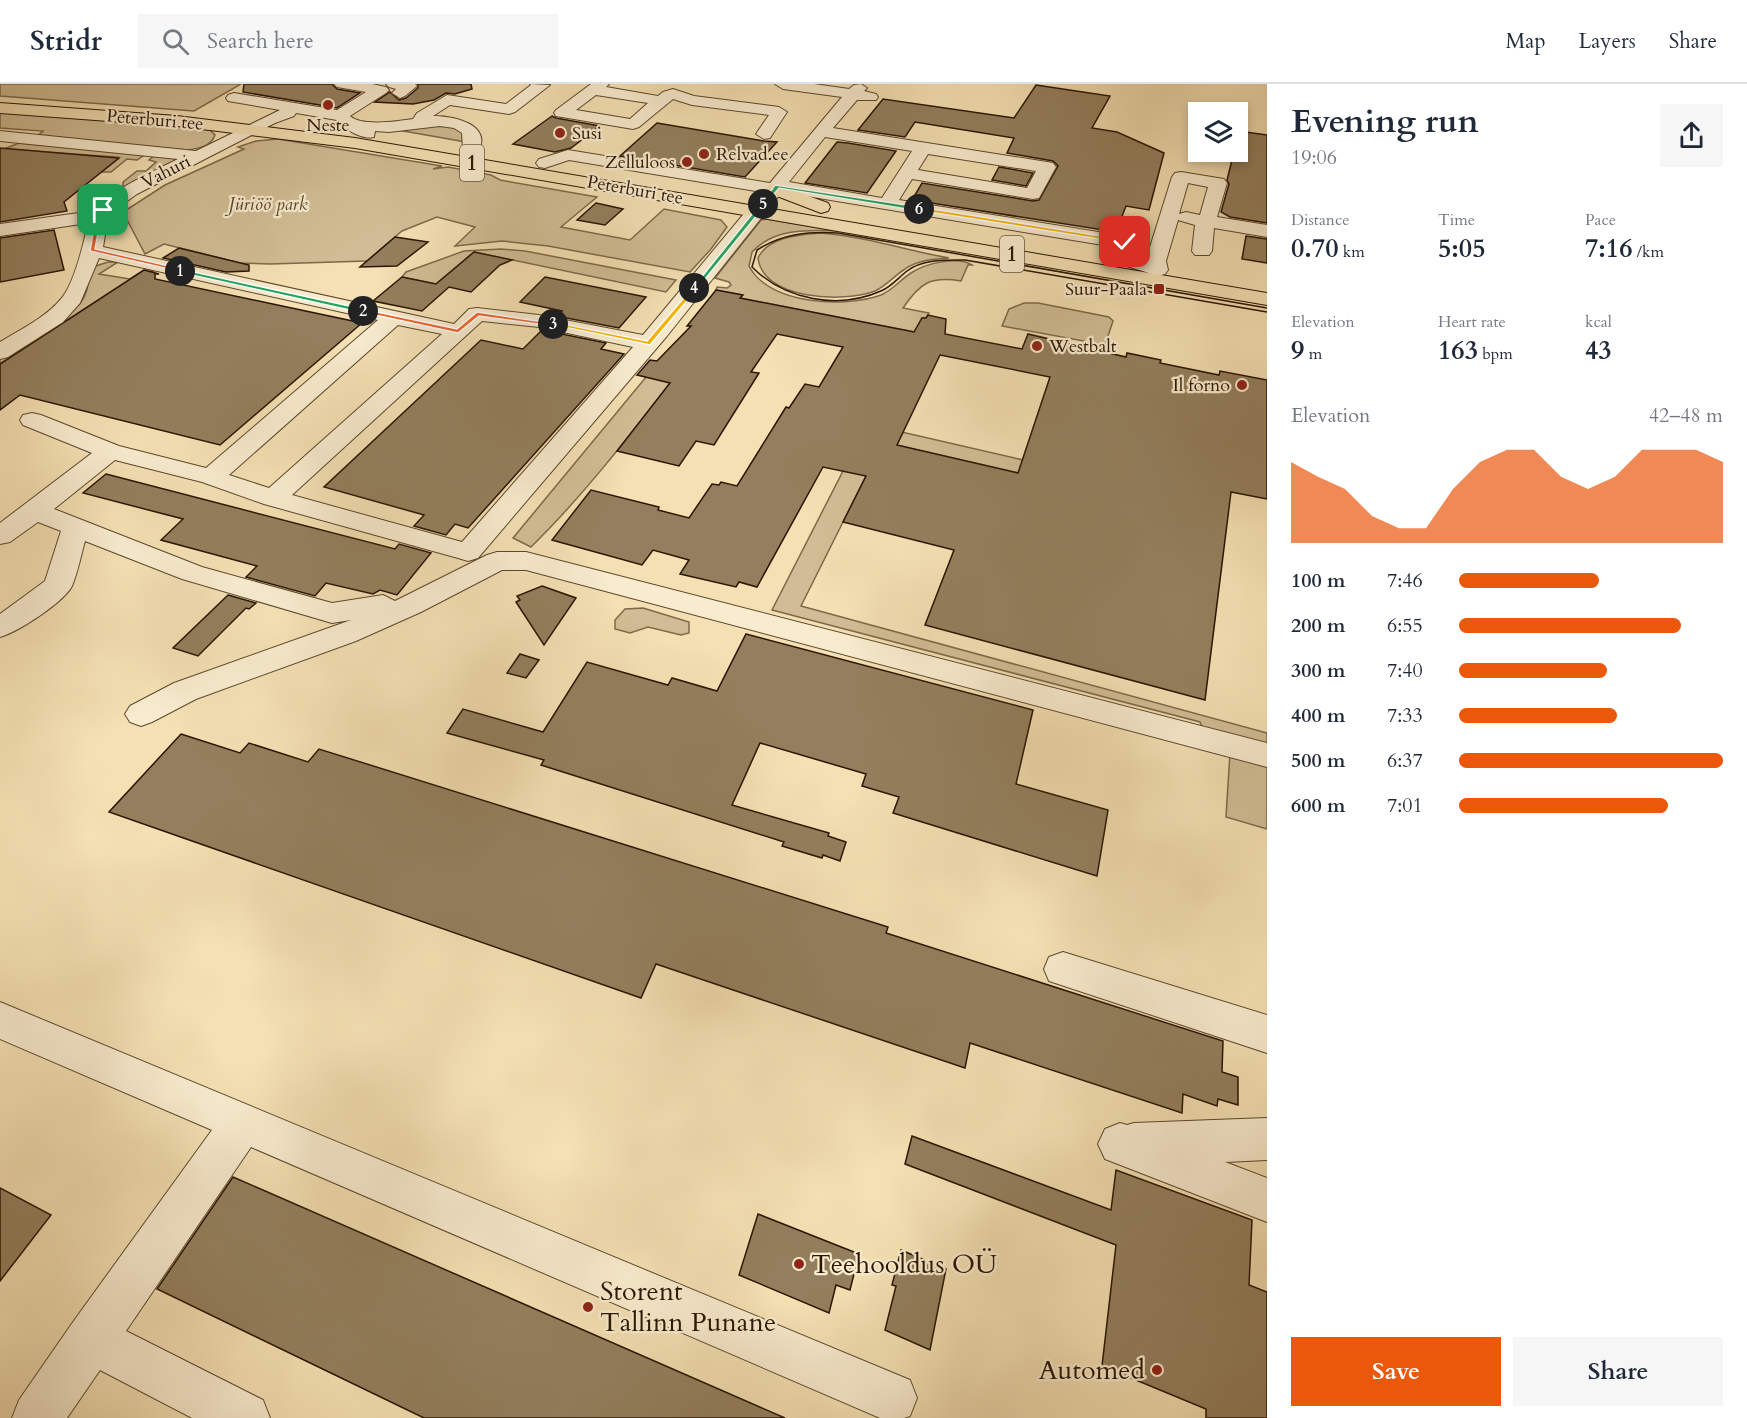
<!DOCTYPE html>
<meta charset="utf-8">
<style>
body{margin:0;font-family:Cardo,serif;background:#f6f6f7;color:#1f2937;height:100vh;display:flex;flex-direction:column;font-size:22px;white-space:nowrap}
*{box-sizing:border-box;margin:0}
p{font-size:20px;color:#747a83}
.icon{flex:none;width:33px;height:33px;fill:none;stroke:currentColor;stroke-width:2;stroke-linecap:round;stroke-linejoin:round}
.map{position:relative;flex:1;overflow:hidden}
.panel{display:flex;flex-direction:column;background:#fff;width:480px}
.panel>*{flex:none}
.tools{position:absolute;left:1188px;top:18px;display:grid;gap:12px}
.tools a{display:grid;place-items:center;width:60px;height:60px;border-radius:0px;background:#fff;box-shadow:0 3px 9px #0003;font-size:30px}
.pin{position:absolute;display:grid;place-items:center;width:51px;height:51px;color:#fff;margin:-26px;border-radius:12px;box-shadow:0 3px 9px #0006}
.km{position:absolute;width:30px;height:30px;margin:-15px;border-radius:50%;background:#222;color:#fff;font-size:16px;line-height:30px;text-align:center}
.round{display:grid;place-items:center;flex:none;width:63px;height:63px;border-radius:0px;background:#f6f6f7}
.headline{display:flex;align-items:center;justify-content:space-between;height:102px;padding:0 24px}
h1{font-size:33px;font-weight:700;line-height:45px}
.metrics{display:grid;grid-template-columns:repeat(3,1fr);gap:9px;height:102px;padding:6px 24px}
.metrics div{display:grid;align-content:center}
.metrics b{font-size:26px;font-weight:700}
.metrics small{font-size:16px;font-weight:400}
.metrics p{font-size:16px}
.chart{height:168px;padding:12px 24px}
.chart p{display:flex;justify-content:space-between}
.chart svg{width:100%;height:108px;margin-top:6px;fill:#ea580c;opacity:.7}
.action{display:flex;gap:12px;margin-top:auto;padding:12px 24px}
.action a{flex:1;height:69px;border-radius:0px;background:#ea580c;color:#fff;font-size:24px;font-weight:700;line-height:69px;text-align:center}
.action a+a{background:#f6f6f7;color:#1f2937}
ul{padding:0 24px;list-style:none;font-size:20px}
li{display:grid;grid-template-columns:96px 72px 1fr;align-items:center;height:45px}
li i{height:15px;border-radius:8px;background:#ea580c}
header{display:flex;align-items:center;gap:36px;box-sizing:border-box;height:84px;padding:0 30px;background:#fff;border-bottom:2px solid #e0e1e3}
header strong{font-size:28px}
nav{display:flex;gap:33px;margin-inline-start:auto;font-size:21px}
.search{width:420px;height:54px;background:#f6f6f7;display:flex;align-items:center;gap:15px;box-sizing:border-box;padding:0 21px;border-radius:0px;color:#747a83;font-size:22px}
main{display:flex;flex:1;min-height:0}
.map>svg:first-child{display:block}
.green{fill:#d1bd95;stroke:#7d694a;stroke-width:1.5}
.building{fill:#937f5d;stroke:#291500;stroke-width:1.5;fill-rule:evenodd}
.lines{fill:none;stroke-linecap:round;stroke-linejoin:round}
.minor-casing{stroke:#5c482d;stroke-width:2}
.highway-casing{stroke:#291500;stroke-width:2}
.minor{fill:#f8ebce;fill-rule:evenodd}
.highway{fill:#f4e0b3;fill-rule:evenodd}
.tram{stroke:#291500;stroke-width:1.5}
.split-1{fill:#f0652b;stroke:#fff;stroke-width:1.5}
.split-2{fill:#22a559;stroke:#fff;stroke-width:1.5}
.split-3{fill:#f0652b;stroke:#fff;stroke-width:1.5}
.split-4{fill:#f5b400;stroke:#fff;stroke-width:1.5}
.split-5{fill:#22a559;stroke:#fff;stroke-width:1.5}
.split-6{fill:#22a559;stroke:#fff;stroke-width:1.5}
.split-7{fill:#f5b400;stroke:#fff;stroke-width:1.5}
.poi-dot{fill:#8f2418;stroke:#f8ebce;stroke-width:2}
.labels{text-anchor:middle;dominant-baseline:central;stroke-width:4.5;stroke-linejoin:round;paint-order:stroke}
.far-street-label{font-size:18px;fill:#291500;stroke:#f8ebce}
.far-poi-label{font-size:18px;fill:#291500;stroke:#f8ebce;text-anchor:start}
.far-park-label{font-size:18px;font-style:italic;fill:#5b472d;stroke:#f8ebce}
.shield{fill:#f8ebce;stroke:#67553e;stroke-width:1.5}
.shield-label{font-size:21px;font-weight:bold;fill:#291500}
.near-poi-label{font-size:27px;fill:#291500;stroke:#f8ebce;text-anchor:start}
</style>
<header>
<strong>Stridr</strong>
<div class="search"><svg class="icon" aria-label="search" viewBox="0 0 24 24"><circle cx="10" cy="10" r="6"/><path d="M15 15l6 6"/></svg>Search here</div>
<nav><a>Map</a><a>Layers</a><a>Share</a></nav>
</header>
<main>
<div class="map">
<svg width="1267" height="1334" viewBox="0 0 1267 1334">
<rect width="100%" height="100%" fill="#f4e0b3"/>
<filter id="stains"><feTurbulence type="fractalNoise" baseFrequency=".00333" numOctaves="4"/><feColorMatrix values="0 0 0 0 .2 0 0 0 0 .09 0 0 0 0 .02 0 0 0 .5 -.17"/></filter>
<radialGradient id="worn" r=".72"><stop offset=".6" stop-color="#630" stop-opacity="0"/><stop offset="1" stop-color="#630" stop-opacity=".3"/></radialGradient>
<g class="green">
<polygon points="0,0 241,0 194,27 0,12"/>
<path d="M0 28 195 43 209 45 215 51C211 63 197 65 186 66L37 52 43 47 0 44Z"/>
<polygon points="430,39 463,45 466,58 392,45"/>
<polygon points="278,55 442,82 433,85 448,83 491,91 500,96 597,113 561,143 630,156 664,125 721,136 727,143 711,165 690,188 548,162 502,157 455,162 475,143 437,133 402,147 367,177 270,180 240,179 164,160 145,170 123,128 165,101 244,65 238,63 256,57"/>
<polygon points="19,59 146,70 137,76 127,75 111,88 101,88 118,73 4,65"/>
<polygon points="154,72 175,74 175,79 116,108 123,101 123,98 137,87 146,87 156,78 149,76"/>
<path d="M767 135 839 147C809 146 774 144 752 168L749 182C769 221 845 224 881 211 893 206 900 196 911 189 926 179 958 172 972 181H968L961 197C930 192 920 199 903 224L929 229 926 234H922L915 248 740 214 742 211 716 206 717 203 727 204 731 201 729 198 715 194 761 136Z"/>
<path d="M819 149C862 152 906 166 949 174 934 175 918 176 905 185 894 192 886 202 875 207 844 219 763 216 758 174 768 153 797 151 819 149Z"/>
<polygon points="501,165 525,167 676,196 666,208 474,168 436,200 402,193 406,188 464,167"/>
<path d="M108 178H118L99 190 130 195 147 184 154 188 153 200 0 280V275C20 261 67 236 81 218 88 210 88 198 90 187L96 182Z"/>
<polygon points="1024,219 1038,219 1109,233 1113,237 1105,261 1002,242 1009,225"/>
<path d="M670 264 695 267C642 335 592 403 531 463L513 454Z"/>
<polygon points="867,340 1023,376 1173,424 883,358 801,522 1267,649 1267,660 1202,643 1200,638 772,526"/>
<polygon points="643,524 689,538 689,549 681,551 648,543 630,549 615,545 615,536 625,525"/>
<polygon points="1230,669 1267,680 1267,745 1226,733"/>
</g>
<g class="building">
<polygon points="244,0 332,0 337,5 360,9 337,24 243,8"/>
<polygon points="418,0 471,0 472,5 455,10 446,9 434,16 413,20 375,18 390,8 399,16 406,14 418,4"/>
<polygon points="1036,1 1110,12 1092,44 1117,48 1164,69 1149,126 1126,122 1116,148 912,116 922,99 1033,117 1039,116 1058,82 1053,77 1007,69 1014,54 915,38 905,53 858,46 883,15 1014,34"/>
<polygon points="552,32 556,34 600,42 571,64 555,68 513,60"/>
<polygon points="657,39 764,57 777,58 745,93 620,72"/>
<polygon points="1238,47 1267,51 1267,139 1230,133 1221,128 1229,100 1227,96 1234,68 1238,68"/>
<polygon points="837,58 848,59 896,67 867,109 805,99"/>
<polygon points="0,64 119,74 64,118 67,127 0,138"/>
<polygon points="999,83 1033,89 1026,102 992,96"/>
<polygon points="596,119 623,125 605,141 577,136"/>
<polygon points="54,146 64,186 0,198 0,154"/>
<polygon points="1246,152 1267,155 1267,179 1242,175"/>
<polygon points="395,153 428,158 397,182 360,183"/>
<polygon points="179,164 249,181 249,187 226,188 163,174"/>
<polygon points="474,168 512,176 500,181 471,208 449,203 422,227 373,217 402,193 436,200"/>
<polygon points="144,186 159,190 155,190 155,195 362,239 220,361 20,311 0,326 0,280"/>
<polygon points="545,193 646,213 619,244 556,232 562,227 520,218"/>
<path d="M716 206 743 211 740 214 914 248 922 234H926L928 231 946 235 945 250 1022 265 1028 250 1126 273 1127 269 1161 276 1160 279 1219 291 1220 287 1267 296V415L1231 408 1205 616 925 541 954 466 843 438 866 392 823 383 757 503 739 498 736 503 680 490 689 476 653 466 642 481 552 456 591 406 659 423 658 426 689 434 712 400 719 401 721 398 737 402 786 323 789 324 805 300 819 303 843 263 777 250 751 288 759 289 714 361 696 357 679 382 617 367 670 299 637 291 650 276 657 277 691 242H687ZM940 271 1050 293 1018 389 897 361Z"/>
<polygon points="542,246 606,259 601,265 624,270 468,444 455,440 446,451 414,442 424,431 324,403 481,256 523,265"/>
<polygon points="106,390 395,465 399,460 431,469 397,511 380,506 373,510 326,499 315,512 246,493 257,482 161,456 183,435 83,409"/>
<polygon points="542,502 576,514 544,561 516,518 520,516 517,512"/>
<polygon points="228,511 256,519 249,525 246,524 198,572 173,564"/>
<polygon points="746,550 1033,626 1016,700 1108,726 1097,792 893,729 899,713 862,702 866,690 760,659 732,721 829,749 828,752 846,758 840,777 823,771 822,774 782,762 784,758 541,681 544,676 447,649 463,625 543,648 587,578 668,601 672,594 717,607"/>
<polygon points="520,570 539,576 526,594 507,589"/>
<polygon points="181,650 240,669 249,659 308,678 319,665 888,843 886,849 1223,957 1222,988 1238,993 1238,1021 1218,1015 1217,1022 1183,1010 1182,1029 970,959 965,984 656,880 641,914 109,728"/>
<polygon points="912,1052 1111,1126 1116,1086 1252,1136 1249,1201 1267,1208 1267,1334 1206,1334 1206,1325 1102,1282 1116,1161 905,1080"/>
<polygon points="233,1093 785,1334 424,1334 157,1205"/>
<polygon points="0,1104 51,1131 0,1197"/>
<polygon points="758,1130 859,1170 850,1206 836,1201 829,1229 739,1191"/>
<polygon points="901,1166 946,1185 930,1266 885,1246 896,1202 892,1201"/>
</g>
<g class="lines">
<defs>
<g id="minor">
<path d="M334 0H372L386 3 389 6 386 9 350 32C362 43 398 37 413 35L417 29 447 11 506 20 531 1 530 0 550 1 515 28 509 30 450 21 433 32C453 32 495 40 477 70H465L463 66 462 49 454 44 440 42 389 48 375 47 374 53C362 56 344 45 337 36L296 29 294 32 275 39 137 110 116 125 108 133 103 163 454 240 469 225 477 224 539 231 643 251 762 108 569 76 545 84 539 83 536 79 539 75 568 66 770 99 842 13 783 5 775 0H814L849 5 854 1 861 0 867 4 864 7 876 10 878 13 876 16H857L833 44 1047 78 1053 79 1056 83 1039 114 1033 115 912 95 899 116 1117 151 1123 134H1137L1139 138 1132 162 1122 164 1121 167 1146 176 1172 93 1175 89 1181 88 1224 95 1227 99 1217 133 1267 141V153L1214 144 1212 167 1209 171H1195L1192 167 1195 141 1178 136 1166 177 1168 186 1165 190 1158 192 1108 176 1101 169 1103 161 782 108 667 252 478 474 468 477 458 474 264 420 202 398 115 376 54 425 202 483 332 519 383 511 395 517 487 471 497 468H526L1267 659V683L526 486H502L421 528 356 557 196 615 152 638 141 642 130 638 125 630 130 622 174 599 351 536 332 539 182 495 85 457C81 471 78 488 72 502 64 518 18 548 0 553V530L45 497 61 447 38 438 10 458 0 460V439L92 369 23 341 20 336 23 331 32 329 41 331 119 362 206 384 378 236 99 174 80 219 63 238 8 273 0 275V258C21 245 45 234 61 215 74 200 84 158 88 139L0 152V140L93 127C116 103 149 90 178 75L0 57V47L196 67 280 26 228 17 226 14 228 11 234 9 337 26 366 8 337 3ZM825 53 912 67 882 114 789 98ZM928 70 1036 87 1027 104 918 86ZM1188 99 1208 103 1200 131 1186 128 1179 130ZM482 237 539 243 633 263 462 458 292 411ZM398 241 442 250 269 404 229 391Z"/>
<polygon points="386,0 415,0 417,2 405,12 400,14 392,9 396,5 389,3"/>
<path d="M591 0H609L606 3 658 12 663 8 673 5 694 12 779 23 787 28 770 54 764 55 756 50 769 31 692 21 673 15 639 43 633 45 556 32 554 29 556 26ZM596 11 648 19 630 35 576 26Z"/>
<polygon points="1063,868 1267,931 1267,969 1049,897 1044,885 1049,873"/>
<polygon points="0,918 910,1296 917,1314 910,1332 904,1334 880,1334 251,1063 126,1247 263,1316 270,1334 192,1334 100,1286 67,1334 12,1334 19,1316 73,1238 212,1046 0,955"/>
<polygon points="1267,1034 1267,1076 1225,1078 1267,1094 1267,1138 1105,1075 1098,1060 1105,1045 1120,1039 1127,1041 1134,1039"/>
</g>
<g id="highway">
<polygon points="0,19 177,32 355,54 1267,209 1267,221 355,64 177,42 0,29"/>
<polygon points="775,100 828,119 830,123 828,127 821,129 769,109 766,105 769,101"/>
</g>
</defs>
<use href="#minor" class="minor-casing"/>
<use href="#highway" class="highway-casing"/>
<use href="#minor" class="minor"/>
<use href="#highway" class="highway"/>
<path class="tram" d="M1267 224 838 149C808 147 782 150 757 166L752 183C785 216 838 226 881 207 891 203 898 194 907 187 923 175 945 176 965 176L1267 228"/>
</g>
<polygon class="split-1" points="101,125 105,126 101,132 95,165 182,185 182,188 90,167 96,132"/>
<polygon class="split-2" points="180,185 363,225 366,227 363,229 178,188"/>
<polygon class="split-3" points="363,225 457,245 477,228 557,240 553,242 479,232 458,249 361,228"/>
<polygon class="split-4" points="694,202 697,205 650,261 550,240 553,238 647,257"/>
<polygon class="split-5" points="761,119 766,120 697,205 692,205"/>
<polygon class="split-6" points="775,101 919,123 922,125 919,127 779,104 765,121 761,121"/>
<polygon class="split-7" points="919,123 1125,156 1128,158 1125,159 917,126"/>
<g class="poi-dot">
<circle cx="328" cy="21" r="6"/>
<circle cx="560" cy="49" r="6"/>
<circle cx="704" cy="70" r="6"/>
<circle cx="687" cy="78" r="6"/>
<rect x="1153" y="199" width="12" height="12" rx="3"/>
<circle cx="1037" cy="262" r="6"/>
<circle cx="1242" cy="301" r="6"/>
<circle cx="799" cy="1180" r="6"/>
<circle cx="588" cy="1223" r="6"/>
<circle cx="1157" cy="1286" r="6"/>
</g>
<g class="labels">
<g class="far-street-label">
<text transform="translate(155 36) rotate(5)">Peterburi tee</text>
<text transform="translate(166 88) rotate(-27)">Vahuri</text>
<text transform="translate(635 106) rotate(10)">Peterburi tee</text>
</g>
<g class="far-poi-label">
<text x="328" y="41" text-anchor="middle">Neste</text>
<text x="572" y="49">Susi</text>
<text x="716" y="70">Relvad.ee</text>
<text x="675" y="78" text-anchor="end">Zelluloos</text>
<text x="1147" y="205" text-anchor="end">Suur-Paala</text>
<text x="1049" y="262">Westbalt</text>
<text x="1230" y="301" text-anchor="end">Il forno</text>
</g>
<g class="far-park-label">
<text x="268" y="120">Jüriöö park</text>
</g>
<g class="shield">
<rect x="460" y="61" width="24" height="36" rx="4.5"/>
<rect x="1000" y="152" width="24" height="36" rx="4.5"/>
</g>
<g class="shield-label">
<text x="472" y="79">1</text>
<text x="1012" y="170">1</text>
</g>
<g class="near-poi-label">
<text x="811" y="1180">Teehooldus OÜ</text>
<text x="600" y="1207">Storent<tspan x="600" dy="31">Tallinn Punane</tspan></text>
<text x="1145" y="1286" text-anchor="end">Automed</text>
</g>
</g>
<rect width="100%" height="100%" filter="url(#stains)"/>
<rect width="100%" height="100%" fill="url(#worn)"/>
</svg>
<div class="tools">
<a><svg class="icon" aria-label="layers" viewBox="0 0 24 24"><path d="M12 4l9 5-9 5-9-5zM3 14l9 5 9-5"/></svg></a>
</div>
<div class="pin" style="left:103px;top:126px;background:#1e9e55"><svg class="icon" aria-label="arrive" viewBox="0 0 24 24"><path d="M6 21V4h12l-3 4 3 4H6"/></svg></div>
<div class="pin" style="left:1125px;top:158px;background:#d93025"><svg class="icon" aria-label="check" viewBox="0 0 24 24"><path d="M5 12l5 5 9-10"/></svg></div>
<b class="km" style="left:180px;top:187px">1</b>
<b class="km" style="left:363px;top:227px">2</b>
<b class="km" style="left:553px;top:240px">3</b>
<b class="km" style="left:694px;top:204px">4</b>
<b class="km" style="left:763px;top:120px">5</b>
<b class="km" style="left:919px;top:125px">6</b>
</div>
<section class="panel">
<div class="headline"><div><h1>Evening run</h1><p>19:06</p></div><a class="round"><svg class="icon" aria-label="share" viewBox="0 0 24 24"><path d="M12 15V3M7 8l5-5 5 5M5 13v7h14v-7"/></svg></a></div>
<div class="metrics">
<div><p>Distance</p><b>0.70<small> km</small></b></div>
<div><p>Time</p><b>5:05</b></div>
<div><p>Pace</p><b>7:16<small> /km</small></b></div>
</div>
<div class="metrics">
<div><p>Elevation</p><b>9<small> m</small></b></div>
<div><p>Heart rate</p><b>163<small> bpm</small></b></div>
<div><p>kcal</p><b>43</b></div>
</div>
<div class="chart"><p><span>Elevation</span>42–48 m</p>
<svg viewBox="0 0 160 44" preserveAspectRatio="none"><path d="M0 44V11L10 17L20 22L30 33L40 38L50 38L60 22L70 11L80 6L90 6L100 17L110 22L120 17L130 6L140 6L150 6L160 11V44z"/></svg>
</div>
<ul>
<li><b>100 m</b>7:46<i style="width:53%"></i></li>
<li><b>200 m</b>6:55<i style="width:84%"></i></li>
<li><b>300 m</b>7:40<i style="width:56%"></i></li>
<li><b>400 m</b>7:33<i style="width:60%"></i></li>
<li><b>500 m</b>6:37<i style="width:100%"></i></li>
<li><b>600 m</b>7:01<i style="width:79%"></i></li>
</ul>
<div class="action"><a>Save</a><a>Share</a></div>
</section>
</main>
